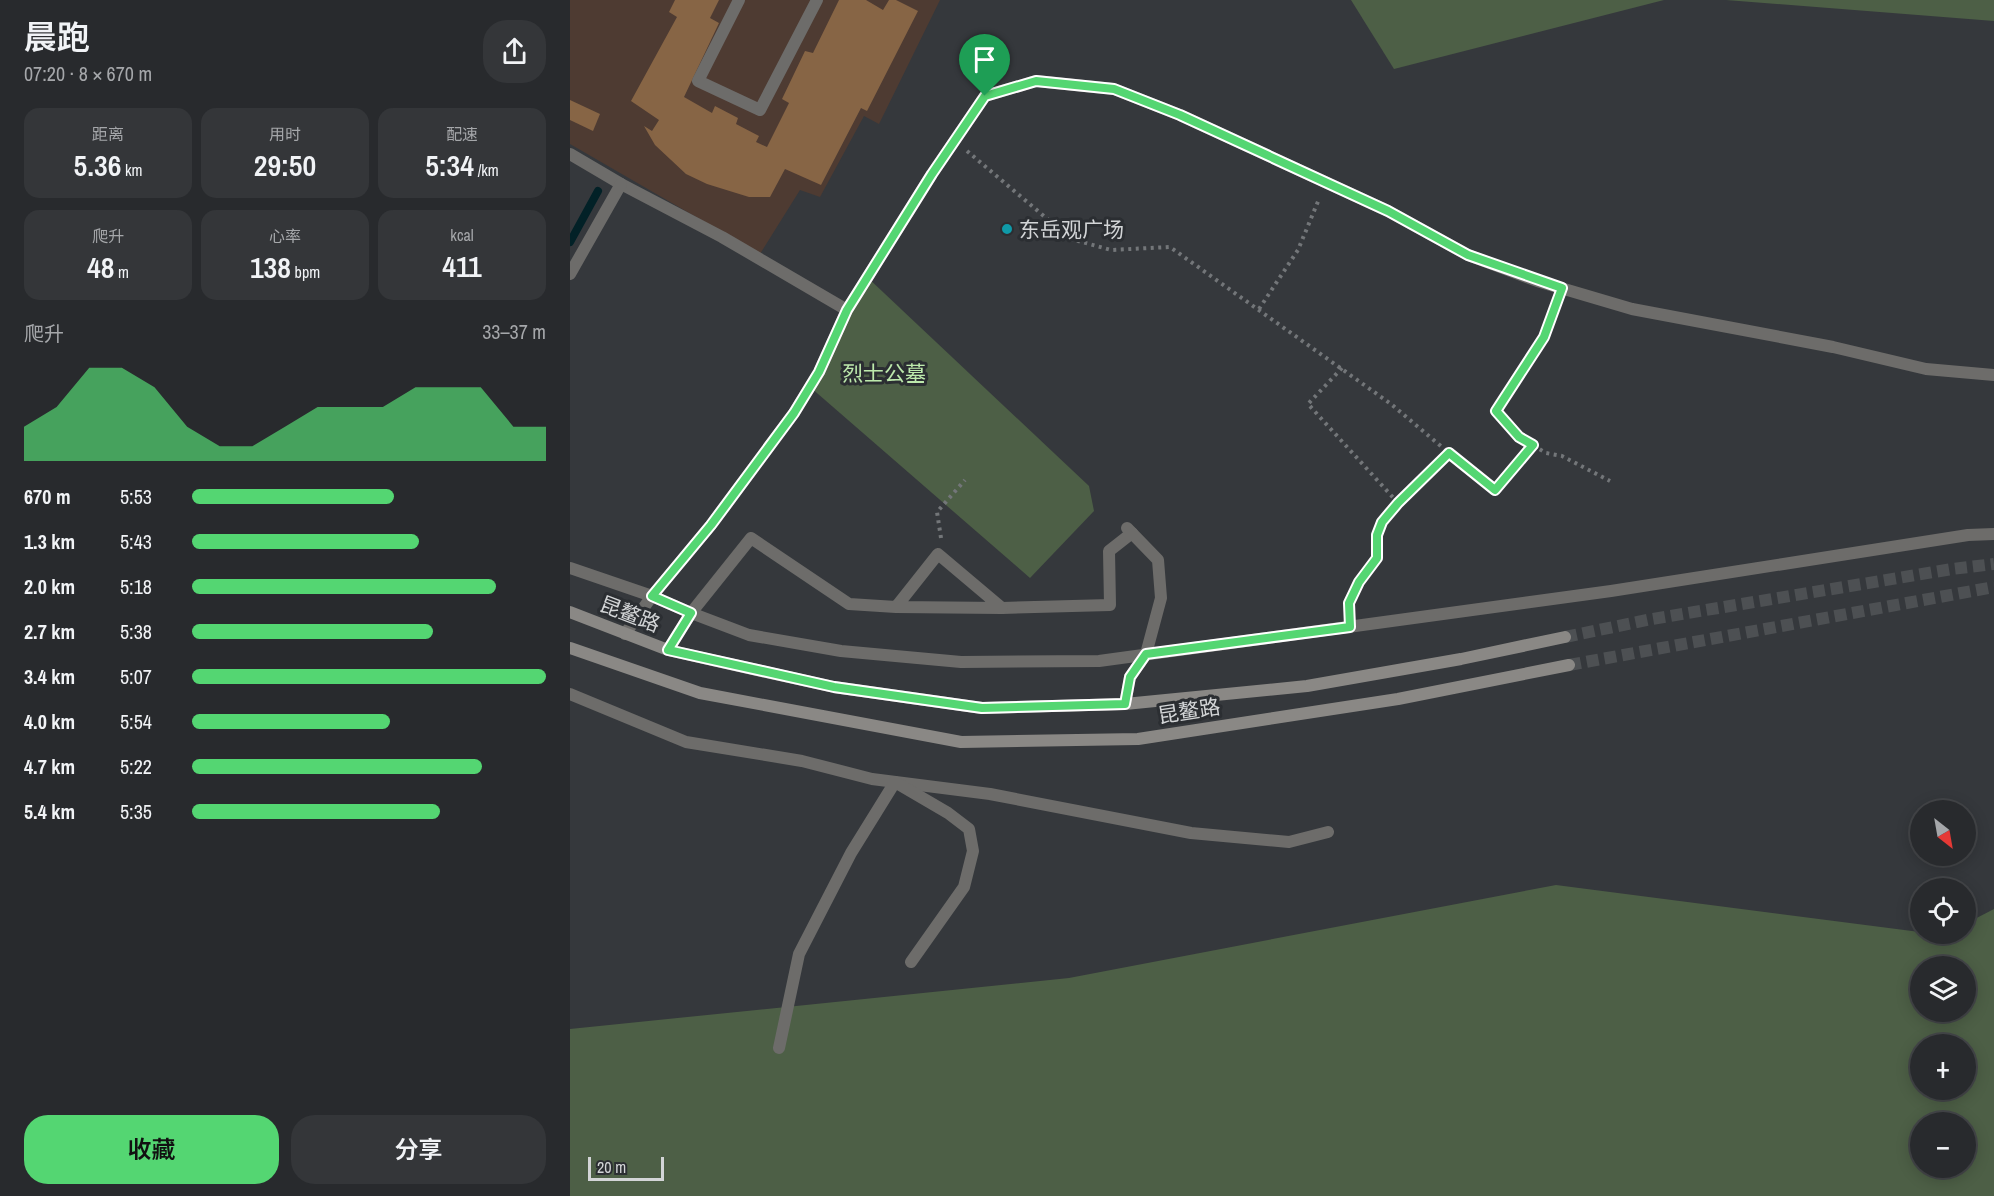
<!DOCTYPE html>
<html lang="zh">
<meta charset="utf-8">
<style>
body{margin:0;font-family:"Archivo Narrow","Noto Sans SC",sans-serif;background:#343639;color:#f1f3f6;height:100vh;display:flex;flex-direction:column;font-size:22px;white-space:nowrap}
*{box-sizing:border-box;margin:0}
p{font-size:20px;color:#a5a7aa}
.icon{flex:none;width:33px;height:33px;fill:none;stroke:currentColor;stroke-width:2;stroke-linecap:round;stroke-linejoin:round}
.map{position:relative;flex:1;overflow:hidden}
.side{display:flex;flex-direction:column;background:#282a2d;width:570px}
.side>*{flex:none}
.needle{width:39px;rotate:149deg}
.controls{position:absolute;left:1340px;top:800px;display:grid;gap:12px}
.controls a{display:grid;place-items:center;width:66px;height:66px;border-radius:50%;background:#282a2d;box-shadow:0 3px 15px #0003,0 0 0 2px #444649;font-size:30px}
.scale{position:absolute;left:18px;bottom:15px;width:76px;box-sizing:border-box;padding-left:6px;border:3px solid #d3d5d7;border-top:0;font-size:16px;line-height:21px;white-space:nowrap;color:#d3d5d7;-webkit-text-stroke:4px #2b2e32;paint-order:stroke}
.pin{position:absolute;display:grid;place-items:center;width:51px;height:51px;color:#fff;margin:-62px -26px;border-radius:50% 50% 50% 0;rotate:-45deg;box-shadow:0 0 6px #0007}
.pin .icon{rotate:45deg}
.round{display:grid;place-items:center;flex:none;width:63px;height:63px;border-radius:24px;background:#343639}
.overview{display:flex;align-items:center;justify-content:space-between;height:102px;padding:0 24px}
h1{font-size:33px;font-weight:600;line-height:45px}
.figures{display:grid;grid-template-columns:repeat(3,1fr);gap:9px;height:102px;padding:6px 24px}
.figures div{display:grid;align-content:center;border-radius:15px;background:#343639;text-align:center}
.figures b{font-size:30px;font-weight:600}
.figures small{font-size:16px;font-weight:400}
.figures p{font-size:16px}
.chart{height:168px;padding:12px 24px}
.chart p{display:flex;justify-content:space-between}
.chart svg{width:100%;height:108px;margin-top:6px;fill:#54d672;opacity:.7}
.button{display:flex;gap:12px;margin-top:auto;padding:12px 24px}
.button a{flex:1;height:69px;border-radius:24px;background:#54d672;color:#111;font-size:24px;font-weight:600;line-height:69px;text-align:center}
.button a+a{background:#343639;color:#f1f3f6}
ul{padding:0 24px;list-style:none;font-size:20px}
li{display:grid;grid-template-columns:96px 72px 1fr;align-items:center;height:45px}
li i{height:15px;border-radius:8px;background:#54d672}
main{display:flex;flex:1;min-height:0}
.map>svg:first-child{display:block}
.education{fill:#4e3b32}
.green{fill:#4d5f46;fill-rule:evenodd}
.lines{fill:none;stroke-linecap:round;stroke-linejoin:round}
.stream{stroke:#022127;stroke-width:8}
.building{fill:#876545}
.secondary-tunnel{stroke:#4d5053;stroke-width:12;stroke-dasharray:12 6;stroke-linecap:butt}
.path{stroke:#737679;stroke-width:4;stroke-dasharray:3 4.5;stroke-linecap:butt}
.lane{stroke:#6d6c6a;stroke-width:12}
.street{stroke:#6d6c6a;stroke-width:12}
.secondary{stroke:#8a8885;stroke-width:12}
.route-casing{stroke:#fff;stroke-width:12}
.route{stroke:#54d672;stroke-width:8}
.culture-dot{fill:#0f9aa8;stroke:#2b2e32;stroke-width:2}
.labels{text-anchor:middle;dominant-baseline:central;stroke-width:6;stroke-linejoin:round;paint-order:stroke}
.poi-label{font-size:21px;fill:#d3d5d7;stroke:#2b2e32;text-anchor:start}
.park-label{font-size:21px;fill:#bde9ac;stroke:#2b2e32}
.street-label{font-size:21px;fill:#d3d5d7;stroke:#2b2e32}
</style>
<main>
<section class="side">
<div class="overview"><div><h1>晨跑</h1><p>07:20 · 8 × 670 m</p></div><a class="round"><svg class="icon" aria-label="share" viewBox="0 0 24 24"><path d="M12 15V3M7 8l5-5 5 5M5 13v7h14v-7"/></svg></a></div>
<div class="figures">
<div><p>距离</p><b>5.36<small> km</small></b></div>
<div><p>用时</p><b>29:50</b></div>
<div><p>配速</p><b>5:34<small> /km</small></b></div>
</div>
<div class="figures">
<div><p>爬升</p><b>48<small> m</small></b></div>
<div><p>心率</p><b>138<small> bpm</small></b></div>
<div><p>kcal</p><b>411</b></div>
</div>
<div class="chart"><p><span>爬升</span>33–37 m</p>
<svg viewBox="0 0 160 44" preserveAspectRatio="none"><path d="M0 44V30L10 22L20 6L30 6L40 14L50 30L60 38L70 38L80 30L90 22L100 22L110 22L120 14L130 14L140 14L150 30L160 30V44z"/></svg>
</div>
<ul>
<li><b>670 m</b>5:53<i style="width:57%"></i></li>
<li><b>1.3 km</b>5:43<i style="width:64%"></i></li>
<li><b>2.0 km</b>5:18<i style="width:86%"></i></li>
<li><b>2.7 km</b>5:38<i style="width:68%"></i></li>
<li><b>3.4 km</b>5:07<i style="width:100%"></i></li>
<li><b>4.0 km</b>5:54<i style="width:56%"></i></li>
<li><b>4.7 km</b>5:22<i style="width:82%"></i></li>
<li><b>5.4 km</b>5:35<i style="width:70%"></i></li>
</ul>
<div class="button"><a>收藏</a><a>分享</a></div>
</section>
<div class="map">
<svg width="1424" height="1196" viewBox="0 0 1424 1196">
<rect width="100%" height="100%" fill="#35383c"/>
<polygon class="education" points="0,0 370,0 309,124 294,116 250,197 230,190 190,254 0,144"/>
<g class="green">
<polygon points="781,0 1094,0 824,69"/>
<polygon points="1156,0 1424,0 1424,21"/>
<polygon points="297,277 519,486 524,511 460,578 240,387"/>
<path d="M986 885 1373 935 1377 933H1395V924L1424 909V1196H0V1029L499 978ZM1350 966H1395V1011H1350ZM1350 1044H1395V1089H1350ZM1350 1122H1395V1167H1350Z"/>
</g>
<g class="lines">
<polyline class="stream" points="0,242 28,191"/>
</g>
<g class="building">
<polygon points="105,0 149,0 140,18 149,23 114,97 142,113 145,106 168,118 166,124 189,136 186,142 197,147 219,103 212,99 235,51 243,53 269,0 296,0 313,10 319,0 326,0 348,11 297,111 291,108 251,185 215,169 200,197 179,197 137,184 116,174 85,145 74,126 82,131 89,120 61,101 107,17 99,12"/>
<polygon points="0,100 30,114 23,131 0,120"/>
</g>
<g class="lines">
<g class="secondary-tunnel">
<polyline points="995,637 1082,619 1382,569 1424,564"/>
<polyline points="999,665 1424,587"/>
</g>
<g class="path">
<polyline points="397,151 501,239 541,250 600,247 821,404 879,453 925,490 963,445"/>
<polyline points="985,306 974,337 926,411 949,437 976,453 992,456 1040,481"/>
<polyline points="689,309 728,250 749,199"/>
<polyline points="772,368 738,404 828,503"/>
<polyline points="371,538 367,512 395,480"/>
<path d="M779 608C778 590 797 575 805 560 811 551 806 536 811 524 823 502 860 472 879 453"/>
</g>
<g class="lane">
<polyline points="169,0 128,81 190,110 247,0"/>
<polyline points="0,694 116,742 232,761 302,779 420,794 621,833 719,842 758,832"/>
<polyline points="209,1048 229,954 281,853 325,782 378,813 399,829 403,851 394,887 341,962"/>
</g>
<g class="street">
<polyline points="0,154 51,184 152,237 277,310 362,174 415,96 466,81 544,89 610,115 818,211 898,255 967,281 1062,309 1263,347 1356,369 1424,375"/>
<polyline points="0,274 51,184"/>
<polyline points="0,568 82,596 121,613 179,635 271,651 391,662 529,661 1041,591 1398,535 1424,534"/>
<polyline points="432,608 540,605 539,551 562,533"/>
<polyline points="55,634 82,596 141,525 224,413 249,372 277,310"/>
<polyline points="98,650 121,613 181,538 279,604 326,607 432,608 368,554 326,607"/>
<polyline points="555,704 560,677 576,654 591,598 588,560 557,528"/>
</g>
<g class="secondary">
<polyline points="0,612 98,650 142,660 264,687 412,708 555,704 737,686 891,659 995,637"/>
<polyline points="0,648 130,693 391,742 568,739 828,699 999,665"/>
</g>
</g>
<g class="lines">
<defs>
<polygon id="route" points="466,81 544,89 610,115 818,211 898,255 992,288 974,337 926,411 949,437 963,445 925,490 879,453 828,503 812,522 807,535 807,558 789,582 779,603 780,627 576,654 560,677 555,704 412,708 264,687 98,650 121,613 82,596 141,525 224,413 249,372 277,310 362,174 415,96"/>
</defs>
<use href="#route" class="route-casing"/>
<use href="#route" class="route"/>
</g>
<circle class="culture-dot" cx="437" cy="229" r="6"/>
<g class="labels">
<g class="poi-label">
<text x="449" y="229">东岳观广场</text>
</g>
<g class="park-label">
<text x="314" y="373">烈士公墓</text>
</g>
<g class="street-label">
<text transform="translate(60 614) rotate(21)">昆鳌路</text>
<text transform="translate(619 711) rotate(-9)">昆鳌路</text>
</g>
</g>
</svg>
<div class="controls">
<a><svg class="needle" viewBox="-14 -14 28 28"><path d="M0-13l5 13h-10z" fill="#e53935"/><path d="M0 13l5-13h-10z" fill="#a5a7aa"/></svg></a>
<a><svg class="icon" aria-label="locate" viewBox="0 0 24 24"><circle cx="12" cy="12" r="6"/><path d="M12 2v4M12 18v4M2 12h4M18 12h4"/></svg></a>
<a><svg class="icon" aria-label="layers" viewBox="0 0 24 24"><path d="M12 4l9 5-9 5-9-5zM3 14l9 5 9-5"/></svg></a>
<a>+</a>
<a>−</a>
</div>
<div class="scale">20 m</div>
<div class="pin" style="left:415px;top:96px;background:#1e9e55"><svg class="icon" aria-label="arrive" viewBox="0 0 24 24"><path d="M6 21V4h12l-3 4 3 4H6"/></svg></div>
</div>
</main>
